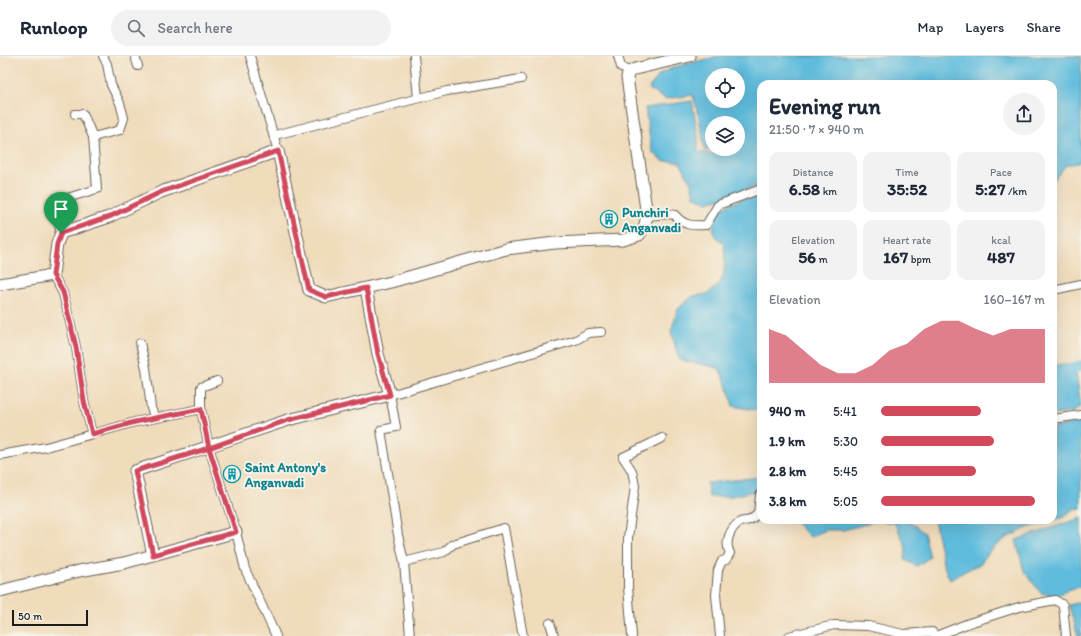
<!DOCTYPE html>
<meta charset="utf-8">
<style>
body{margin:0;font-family:Itim,sans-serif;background:#f2f2f3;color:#1f2937;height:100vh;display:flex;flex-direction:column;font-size:15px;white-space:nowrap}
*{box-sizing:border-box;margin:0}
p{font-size:13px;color:#747a83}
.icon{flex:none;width:22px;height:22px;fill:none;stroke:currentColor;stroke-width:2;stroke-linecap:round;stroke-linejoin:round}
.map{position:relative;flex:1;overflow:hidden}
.details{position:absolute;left:757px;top:24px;width:300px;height:444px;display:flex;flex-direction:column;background:#fff;border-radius:12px;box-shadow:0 4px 16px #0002}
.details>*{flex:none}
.tools{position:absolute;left:705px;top:12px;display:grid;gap:8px}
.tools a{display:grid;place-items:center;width:40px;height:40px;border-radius:50%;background:#fff;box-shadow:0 4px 16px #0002;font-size:20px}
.scale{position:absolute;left:12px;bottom:10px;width:76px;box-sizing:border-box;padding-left:4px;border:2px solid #1c1c1c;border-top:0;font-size:11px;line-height:14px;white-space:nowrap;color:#1c1c1c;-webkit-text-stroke:3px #f7f3e8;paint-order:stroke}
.pin{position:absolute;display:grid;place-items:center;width:34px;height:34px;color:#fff;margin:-41px -17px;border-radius:50% 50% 50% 0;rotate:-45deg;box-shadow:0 0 4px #0007}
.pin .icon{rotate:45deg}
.round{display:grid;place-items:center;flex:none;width:42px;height:42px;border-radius:21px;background:#f2f2f3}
.summary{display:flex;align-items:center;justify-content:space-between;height:68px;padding:0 12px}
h1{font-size:22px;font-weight:700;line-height:30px}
.metrics{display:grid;grid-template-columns:repeat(3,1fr);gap:6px;height:68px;padding:4px 12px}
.metrics div{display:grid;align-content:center;border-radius:10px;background:#f2f2f3;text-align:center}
.metrics b{font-size:17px;font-weight:700}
.metrics small{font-size:11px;font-weight:400}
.metrics p{font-size:11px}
.chart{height:112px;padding:8px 12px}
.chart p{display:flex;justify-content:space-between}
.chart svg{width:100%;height:72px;margin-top:4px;fill:#d1495b;opacity:.7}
ul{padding:0 12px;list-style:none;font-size:13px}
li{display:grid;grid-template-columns:64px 48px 1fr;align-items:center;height:30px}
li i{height:10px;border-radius:5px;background:#d1495b}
header{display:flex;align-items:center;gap:24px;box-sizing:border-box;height:56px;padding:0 20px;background:#fff;border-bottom:1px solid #e0e1e3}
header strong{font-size:19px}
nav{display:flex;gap:22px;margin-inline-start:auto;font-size:14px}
.search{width:280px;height:36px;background:#f2f2f3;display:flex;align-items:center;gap:10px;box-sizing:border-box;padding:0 14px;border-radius:22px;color:#747a83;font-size:15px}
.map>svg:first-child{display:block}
.water{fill:#5fbcdd;stroke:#3e6c7c;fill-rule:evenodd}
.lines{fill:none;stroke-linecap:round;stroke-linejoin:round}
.canal{stroke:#5fbcdd;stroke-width:11}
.street-casing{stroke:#665f54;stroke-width:10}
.secondary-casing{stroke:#665f54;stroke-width:13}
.street{stroke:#fff;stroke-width:8}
.secondary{stroke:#fff;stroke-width:11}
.route-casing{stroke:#fff;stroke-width:8}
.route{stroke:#d1495b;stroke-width:5}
.labels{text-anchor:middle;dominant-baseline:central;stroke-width:4;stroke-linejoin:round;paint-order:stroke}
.culture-label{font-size:13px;font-weight:bold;fill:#0d838f;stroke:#f7f3e8;text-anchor:start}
</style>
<header>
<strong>Runloop</strong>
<div class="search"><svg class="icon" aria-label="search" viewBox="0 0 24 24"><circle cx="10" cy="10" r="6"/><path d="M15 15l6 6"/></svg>Search here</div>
<nav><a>Map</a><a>Layers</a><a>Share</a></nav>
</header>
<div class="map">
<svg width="1081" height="580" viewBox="0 0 1081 580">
<rect width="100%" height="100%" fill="#f7f3e8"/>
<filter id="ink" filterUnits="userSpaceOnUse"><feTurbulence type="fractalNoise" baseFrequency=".025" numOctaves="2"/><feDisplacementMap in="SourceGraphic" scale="8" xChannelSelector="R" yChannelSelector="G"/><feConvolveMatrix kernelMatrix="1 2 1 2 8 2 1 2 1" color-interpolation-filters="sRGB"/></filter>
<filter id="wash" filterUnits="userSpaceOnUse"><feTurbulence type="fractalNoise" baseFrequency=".012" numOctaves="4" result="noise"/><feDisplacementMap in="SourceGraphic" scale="16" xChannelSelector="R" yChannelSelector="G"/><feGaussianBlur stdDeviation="0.9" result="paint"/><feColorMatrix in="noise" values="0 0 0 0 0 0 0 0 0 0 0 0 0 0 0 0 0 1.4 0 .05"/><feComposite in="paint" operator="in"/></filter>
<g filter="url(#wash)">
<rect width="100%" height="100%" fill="#f0dcbb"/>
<g class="water">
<path d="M719 0H1081V106L1066 109 1053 125V28H761V129L744 134 729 141 706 146 694 140 691 127 680 106 663 105 652 96 645 52 692 45 698 80V96L711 98 738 93V92L743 90H738V67H712V93H714L705 95 700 66 693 39 665 43 648 33 660 18 674 11ZM712 19H738V45H712Z"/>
<polygon points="761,139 761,355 733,350 727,329 719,312 679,304 671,275 678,253 693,240 707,238 719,229 724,217 725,203 724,188 714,179 713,165 723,151 743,143"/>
<polygon points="1066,308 1076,316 1081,351 1073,356 1053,359 1053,309"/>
<polygon points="1079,366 1081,369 1081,452 1073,453 1064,461 1027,472 1006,482 989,496 980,508 965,515 950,524 943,508 941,495 934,464 1002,464 1003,465 1006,464 1053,464 1053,372"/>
<polygon points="761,421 761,434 732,440 709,441 707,427"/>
<polygon points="1081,462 1081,530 1068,534 1057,540 1041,537 1024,515 1016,484"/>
<polygon points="796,464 908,464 924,477 930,501 917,510 905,504 906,490 894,466 875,465 859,470 843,474 826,474 810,481 797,468"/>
<polygon points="1081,546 1081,580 1078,580 1069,549"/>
</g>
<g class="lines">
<polyline class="canal" points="1071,312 1081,310"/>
</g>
</g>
<g filter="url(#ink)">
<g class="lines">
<defs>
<g id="street">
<polyline points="135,0 138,10"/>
<polyline points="250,0 278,95"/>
<polyline points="414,0 418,42"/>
<polyline points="618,0 621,11 629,16"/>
<polyline points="275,79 447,35 521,23"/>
<polyline points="93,81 120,74 124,62 120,47 111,29 107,8 103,0"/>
<path d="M647 160 669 158 675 159C684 170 693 170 706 169L718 149 761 133"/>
<polyline points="61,177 54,146 97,133 93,81 83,58 75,58"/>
<polyline points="53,219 63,237 76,291 84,345 92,378"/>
<polyline points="1053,234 1081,228"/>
<polyline points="140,287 146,312 151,352 155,362"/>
<polyline points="217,325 201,331 201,353 209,392 236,476 245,513 276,580"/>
<polyline points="1053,363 1081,359"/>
<polyline points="0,399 46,391 135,366 201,353"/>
<polyline points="404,506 444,496 453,488 504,472 523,580"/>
<polyline points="550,567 554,580"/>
<polyline points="410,580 404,506 398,479 381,374 396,371 390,339 576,284 588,277 601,276"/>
<polyline points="632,580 628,531 628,482 635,430 632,415 623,401 662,382"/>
<path d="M720 580 716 539 718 514 722 505 726 504 730 497C724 487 730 472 740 466 743 465 747 465 750 464 753 462 755 460 758 458L760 439H761"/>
<polyline points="789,580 834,569 868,570 903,578 932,576 936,580"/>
<polyline points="936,580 969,567 1019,551 1055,544 1063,549 1066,580"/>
</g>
<g id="secondary">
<polyline points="0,228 53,219 57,188 61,177 109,161 161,136 278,95 309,234 326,241 391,226 506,193 555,187 623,184 639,179 644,172 647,160 627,21 629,16 635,13 690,0"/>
<polyline points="153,499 135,415 288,364 390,339 378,298 366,232"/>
<polyline points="0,535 79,515 124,507 236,476"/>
</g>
</defs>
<use href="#street" class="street-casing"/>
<use href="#secondary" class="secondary-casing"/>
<use href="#street" class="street"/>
<use href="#secondary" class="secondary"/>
</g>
</g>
<g class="lines" filter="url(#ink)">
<defs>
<polyline id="route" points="61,177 57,188 53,219 63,236 76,291 84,345 92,378 135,366 201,353 209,392 135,415 153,499 236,476 209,392 288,364 390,339 378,298 366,232 326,241 309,234 278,95 161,136 109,161 61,177"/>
</defs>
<use href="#route" class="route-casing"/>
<use href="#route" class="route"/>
</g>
<defs>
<symbol id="building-ring" viewBox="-11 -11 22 22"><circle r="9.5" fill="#f7f3e8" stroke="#0f9aa8" stroke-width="1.5"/><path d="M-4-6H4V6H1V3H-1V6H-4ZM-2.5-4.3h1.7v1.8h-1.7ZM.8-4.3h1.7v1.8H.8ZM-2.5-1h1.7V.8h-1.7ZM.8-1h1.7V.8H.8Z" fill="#0f9aa8"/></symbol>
</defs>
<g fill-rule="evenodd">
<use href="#building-ring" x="599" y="153" width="20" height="20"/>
<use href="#building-ring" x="222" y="408" width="20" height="20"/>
</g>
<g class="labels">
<g class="culture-label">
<text x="622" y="156">Punchiri<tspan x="622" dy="15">Anganvadi</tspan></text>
<text x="245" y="411">Saint Antony's<tspan x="245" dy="15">Anganvadi</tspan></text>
</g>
</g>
</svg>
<div class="tools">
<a><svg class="icon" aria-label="locate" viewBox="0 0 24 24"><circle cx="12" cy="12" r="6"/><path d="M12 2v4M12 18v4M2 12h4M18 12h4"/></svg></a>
<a><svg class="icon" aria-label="layers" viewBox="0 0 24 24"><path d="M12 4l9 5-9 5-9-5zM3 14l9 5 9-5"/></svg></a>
</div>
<div class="scale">50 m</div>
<div class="pin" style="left:61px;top:177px;background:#1e9e55"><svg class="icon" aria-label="arrive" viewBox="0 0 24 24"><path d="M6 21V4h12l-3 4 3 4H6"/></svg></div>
<section class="details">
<div class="summary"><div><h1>Evening run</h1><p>21:50 · 7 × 940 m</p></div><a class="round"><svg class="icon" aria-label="share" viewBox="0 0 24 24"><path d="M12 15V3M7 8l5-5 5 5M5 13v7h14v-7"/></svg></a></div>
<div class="metrics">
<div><p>Distance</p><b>6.58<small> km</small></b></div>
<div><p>Time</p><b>35:52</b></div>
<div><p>Pace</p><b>5:27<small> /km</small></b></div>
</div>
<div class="metrics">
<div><p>Elevation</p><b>56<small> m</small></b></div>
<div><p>Heart rate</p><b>167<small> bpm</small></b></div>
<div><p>kcal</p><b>487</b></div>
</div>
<div class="chart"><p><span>Elevation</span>160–167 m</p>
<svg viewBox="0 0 160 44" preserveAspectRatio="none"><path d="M0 44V11L10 15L20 24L30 33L40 38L50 38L60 33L70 24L80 20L90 11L100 6L110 6L120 11L130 15L140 11L150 11L160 11V44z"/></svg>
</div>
<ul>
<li><b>940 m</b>5:41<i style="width:61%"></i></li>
<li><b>1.9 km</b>5:30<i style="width:69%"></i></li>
<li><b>2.8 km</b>5:45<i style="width:58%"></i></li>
<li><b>3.8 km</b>5:05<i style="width:94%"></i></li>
</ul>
</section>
</div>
